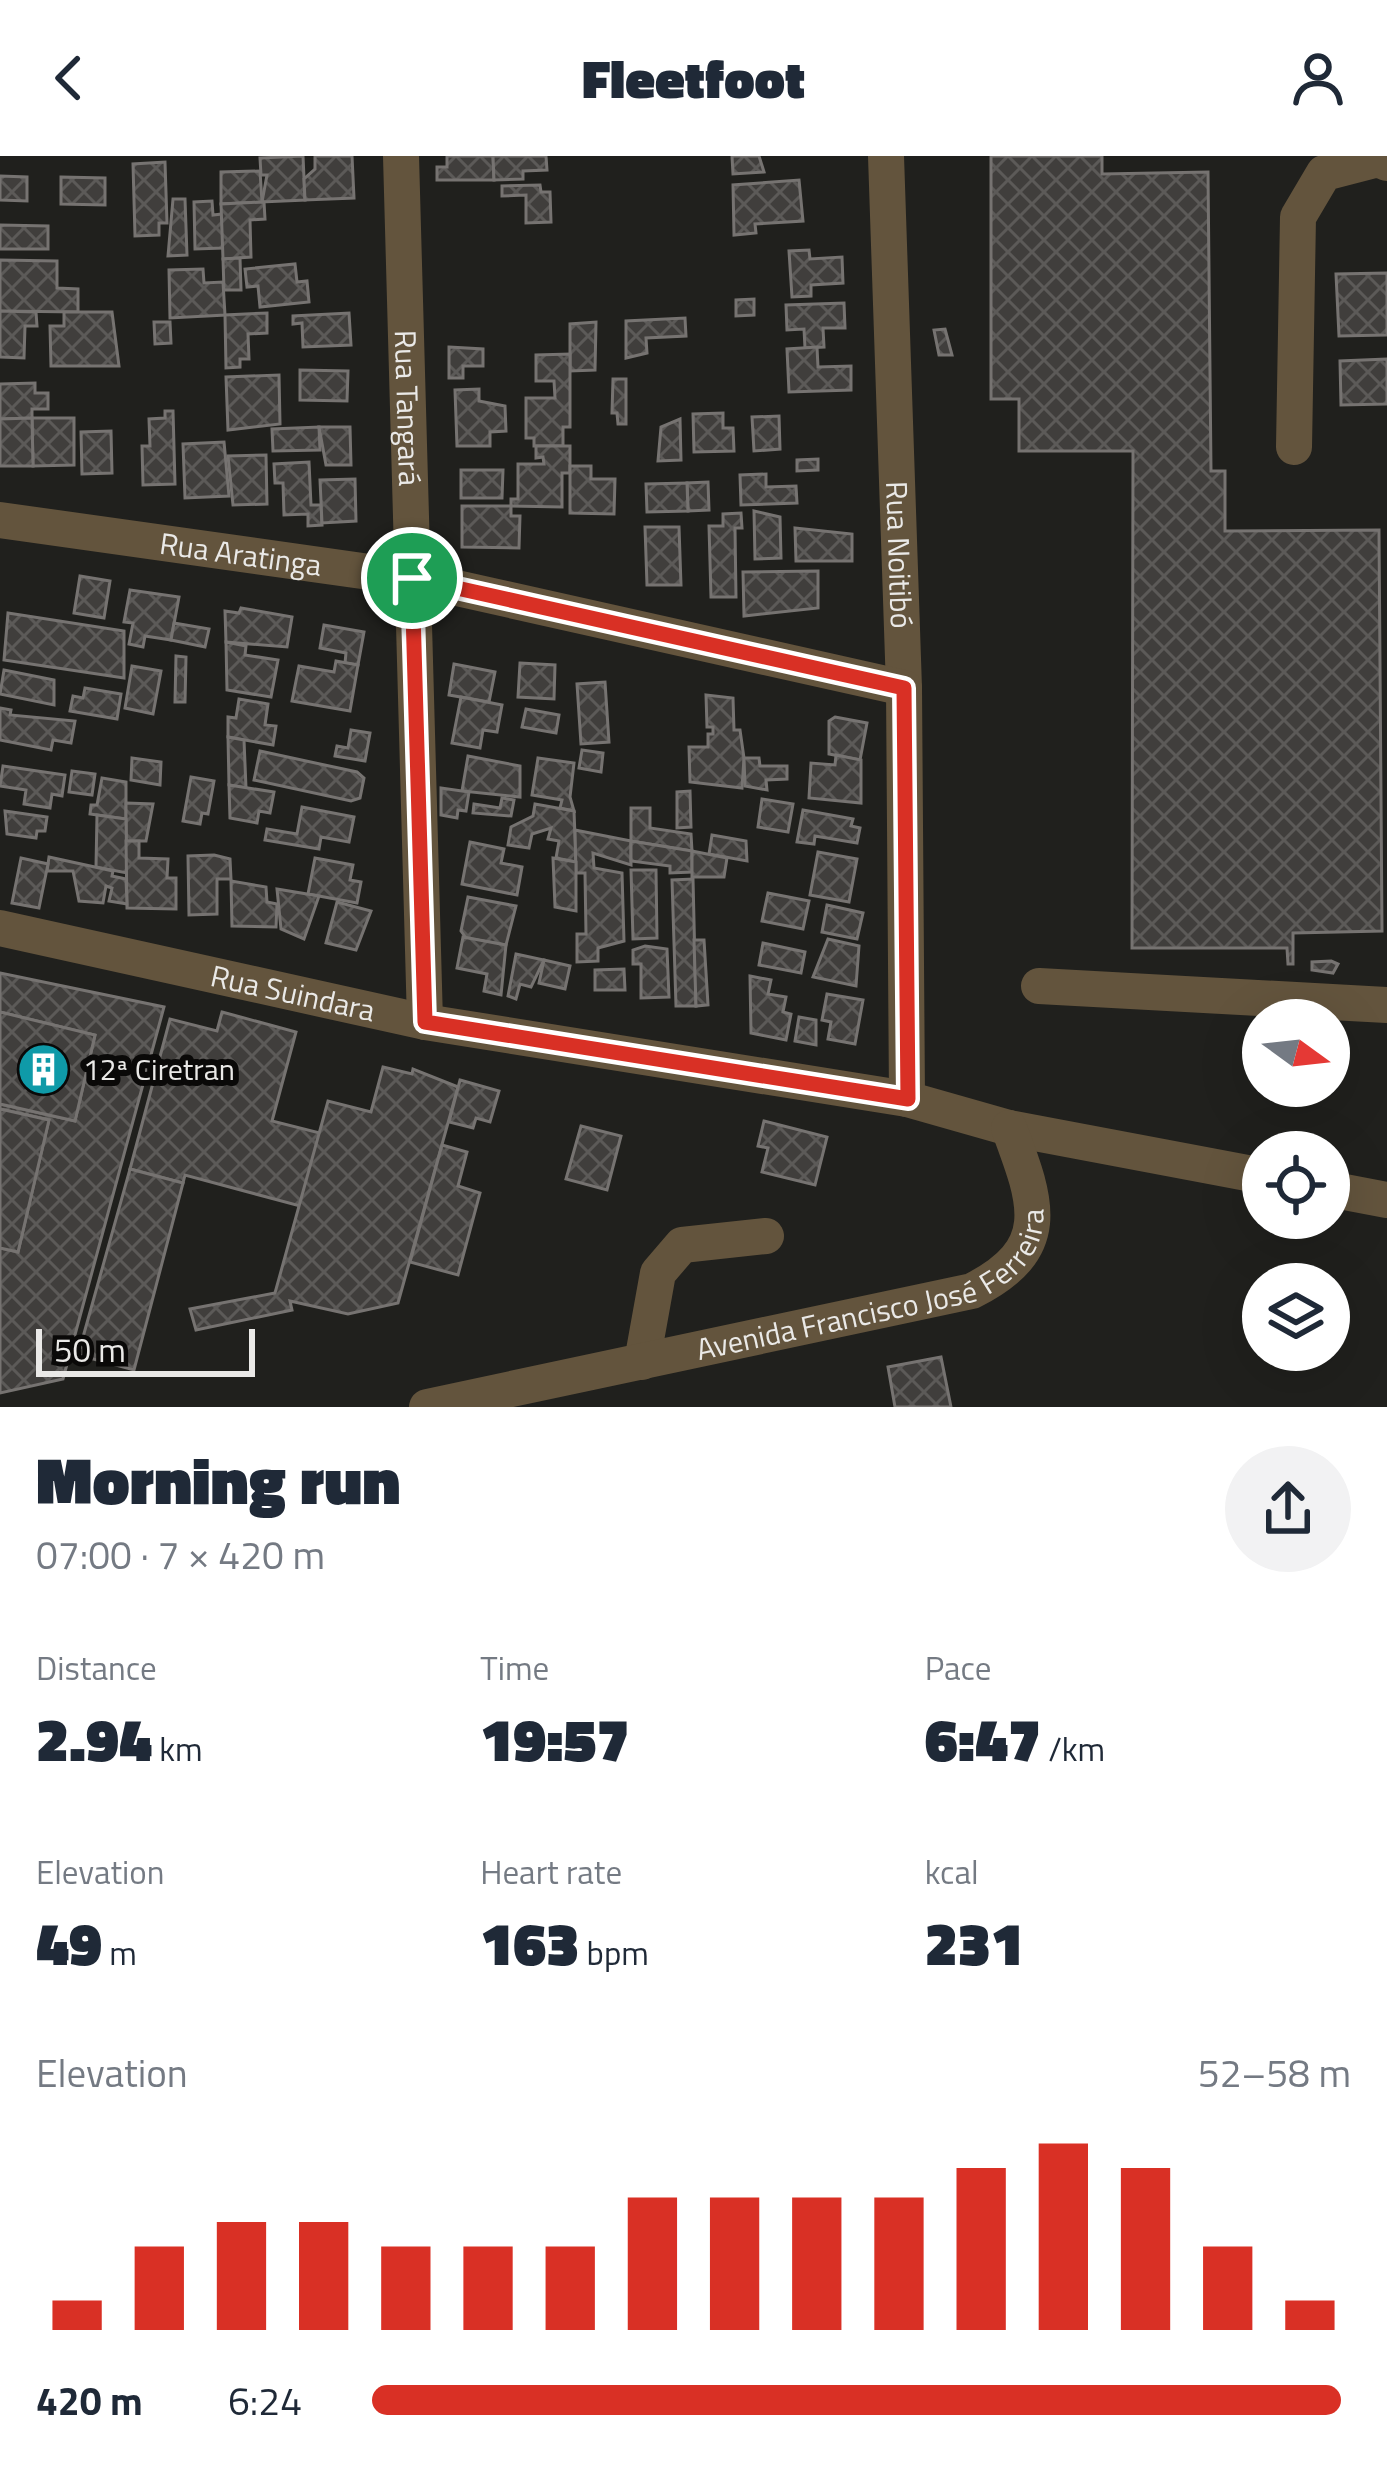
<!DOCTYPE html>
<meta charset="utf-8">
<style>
body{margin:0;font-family:"Titillium Web",sans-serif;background:#f2f2f3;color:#1f2937;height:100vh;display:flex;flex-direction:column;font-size:45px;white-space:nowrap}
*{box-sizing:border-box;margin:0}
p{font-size:39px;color:#747a83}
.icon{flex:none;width:66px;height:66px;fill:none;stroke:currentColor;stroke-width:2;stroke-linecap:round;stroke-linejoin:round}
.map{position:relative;height:1251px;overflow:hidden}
.details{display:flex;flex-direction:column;background:#fff;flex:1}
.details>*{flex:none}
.needle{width:78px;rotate:105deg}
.fabs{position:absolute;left:1242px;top:843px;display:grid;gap:24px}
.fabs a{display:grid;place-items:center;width:108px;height:108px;border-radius:50%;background:#fff;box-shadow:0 12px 48px #0002;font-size:60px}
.scale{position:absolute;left:36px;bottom:30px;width:219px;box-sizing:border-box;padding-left:12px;border:6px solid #eae9e7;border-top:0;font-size:33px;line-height:42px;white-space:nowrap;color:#eae9e7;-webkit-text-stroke:9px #0a0908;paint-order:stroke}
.pin{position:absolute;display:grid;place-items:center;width:102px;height:102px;color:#fff;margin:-51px;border:6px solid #fff;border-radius:50%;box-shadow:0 3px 12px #0007}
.round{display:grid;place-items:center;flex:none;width:126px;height:126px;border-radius:63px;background:#f2f2f3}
.overview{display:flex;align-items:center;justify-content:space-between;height:204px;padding:0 36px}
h1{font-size:66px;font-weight:800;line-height:90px}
.stats{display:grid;grid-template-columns:repeat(3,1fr);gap:18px;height:204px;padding:12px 36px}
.stats div{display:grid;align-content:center}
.stats b{font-size:60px;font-weight:800}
.stats small{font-size:33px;font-weight:400}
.stats p{font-size:33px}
.chart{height:336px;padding:24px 36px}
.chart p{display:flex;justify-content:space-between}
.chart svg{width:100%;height:216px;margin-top:12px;stroke:#d93025;stroke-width:6}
ul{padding:0 36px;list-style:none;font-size:39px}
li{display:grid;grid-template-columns:192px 144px 1fr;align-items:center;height:90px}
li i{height:30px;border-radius:15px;background:#d93025}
header{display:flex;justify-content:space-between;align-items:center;height:156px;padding:0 36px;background:#fff;font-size:54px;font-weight:800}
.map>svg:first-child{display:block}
.building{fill:url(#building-cross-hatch);stroke:#767371;stroke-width:3}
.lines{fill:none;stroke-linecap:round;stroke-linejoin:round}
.minor{stroke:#63543d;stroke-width:36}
.route-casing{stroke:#fff;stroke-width:24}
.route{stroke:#d93025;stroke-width:15}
.labels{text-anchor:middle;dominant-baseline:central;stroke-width:12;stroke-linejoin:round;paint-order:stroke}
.street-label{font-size:30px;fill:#eae9e7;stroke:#0a0908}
.poi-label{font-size:30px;fill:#eae9e7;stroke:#0a0908;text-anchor:start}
</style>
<header><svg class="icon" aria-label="back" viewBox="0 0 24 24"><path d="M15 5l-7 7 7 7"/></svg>Fleetfoot<svg class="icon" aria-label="person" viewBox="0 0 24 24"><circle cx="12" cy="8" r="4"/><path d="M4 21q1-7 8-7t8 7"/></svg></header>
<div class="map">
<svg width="1387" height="1251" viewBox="0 0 1387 1251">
<defs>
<pattern id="building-cross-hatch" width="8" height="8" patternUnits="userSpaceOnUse" patternTransform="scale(3)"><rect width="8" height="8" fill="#403e3c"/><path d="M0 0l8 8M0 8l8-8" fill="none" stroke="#5c5a58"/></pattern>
</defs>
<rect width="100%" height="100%" fill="#20201d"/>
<g class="building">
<polygon points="303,0 305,44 262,46 267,19 261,19 260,2"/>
<polygon points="315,0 352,0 354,42 305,44 304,23 315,13"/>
<polygon points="447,0 493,0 494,24 437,24 437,11 447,11"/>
<polygon points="493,0 546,0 547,14 523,15 523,23 494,24"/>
<polygon points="732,0 759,0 764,16 733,18"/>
<polygon points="991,0 1102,0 1102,18 1208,16 1211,315 1225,315 1225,375 1379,374 1382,775 1293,777 1293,808 1288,808 1287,792 1132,792 1133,295 1019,295 1019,243 991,243"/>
<polygon points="165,6 167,67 159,67 159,79 135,80 133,8"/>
<polygon points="260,15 262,46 221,48 221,16"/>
<polygon points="0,20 27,21 27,45 0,44"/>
<polygon points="61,21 105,22 105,49 61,48"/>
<polygon points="799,24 803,65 755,68 756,77 734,79 733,29"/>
<polygon points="540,29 541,36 550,36 551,66 526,67 526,39 502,40 502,30"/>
<polygon points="173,43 185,43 187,99 168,100"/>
<polygon points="212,45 213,59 222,58 223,92 195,93 194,46"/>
<polygon points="264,46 265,63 250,64 251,101 223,103 221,48"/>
<polygon points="0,69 48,70 48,93 0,93"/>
<polygon points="809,94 810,103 842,101 843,127 811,129 811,140 792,141 789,95"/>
<polygon points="240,102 241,134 224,134 223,103"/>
<polygon points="0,104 57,105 57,132 78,133 78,156 0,155"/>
<polygon points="295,108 297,126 307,125 309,146 260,151 258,130 247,131 245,113"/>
<polygon points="203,113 204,127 223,126 225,159 170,162 169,114"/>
<polygon points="1387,117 1387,179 1339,180 1336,118"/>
<polygon points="754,143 754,159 736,160 736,144"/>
<polygon points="844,147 845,172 823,172 824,191 805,192 804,173 787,174 786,149"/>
<polygon points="0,155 36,156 37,170 25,170 24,202 0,201"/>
<polygon points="64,156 112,156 119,210 51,210 50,170 64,170"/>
<polygon points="267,157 267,177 248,178 249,203 240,203 240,211 226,212 225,159"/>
<polygon points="349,157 351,189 303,191 302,167 293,168 293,160"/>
<polygon points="685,162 686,180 646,182 647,197 626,202 626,165"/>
<polygon points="154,166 170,166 171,187 155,188"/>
<polygon points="596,166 595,214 570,215 570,168"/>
<polygon points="945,173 952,199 939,199 934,174"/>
<polygon points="449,191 483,193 483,210 463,210 463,222 449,222"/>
<polygon points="817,191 818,211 851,210 851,234 789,236 787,193"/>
<polygon points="570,198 570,271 563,271 563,290 534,290 534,282 526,282 526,242 555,242 554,225 536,225 536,199"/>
<polygon points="1387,203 1387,248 1341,249 1340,205"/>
<polygon points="300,214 348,215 347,245 300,244"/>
<polygon points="279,219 280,268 228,274 226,221"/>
<polygon points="613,223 626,223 626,268 618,268 617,257 612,257"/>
<polygon points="35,227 35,237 48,237 48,253 32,253 32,262 0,263 0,228"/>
<polygon points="479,233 479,245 505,250 506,275 490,276 490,290 457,290 455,234"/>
<polygon points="165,255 173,255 175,328 143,329 142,290 150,290 149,263 165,262"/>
<polygon points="723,257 723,272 733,272 734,295 694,296 693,258"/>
<polygon points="779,260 780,293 754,295 752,261"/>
<polygon points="32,262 74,262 74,309 33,310"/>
<polygon points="32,262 33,310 0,310 0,263"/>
<polygon points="680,263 681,304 658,305 661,271"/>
<polygon points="319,271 320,294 273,295 272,273"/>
<polygon points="319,271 350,271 351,309 326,309"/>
<polygon points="111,275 112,317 82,318 81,276"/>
<polygon points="224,286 229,340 185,342 183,288"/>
<polygon points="536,290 570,290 570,317 562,317 562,351 511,350 511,343 518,343 518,308 544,308 543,301 536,302"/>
<polygon points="266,299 267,348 233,349 228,300"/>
<polygon points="818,303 818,314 797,315 797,304"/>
<polygon points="309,306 311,349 321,349 322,369 308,370 308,358 284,359 283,327 275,327 274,308"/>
<polygon points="570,310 591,310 591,323 615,323 614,358 570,357"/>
<polygon points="461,314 503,314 502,342 461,342"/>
<polygon points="766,318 766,331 796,330 797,347 741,349 740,319"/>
<polygon points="355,323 356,365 322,367 320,324"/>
<polygon points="708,326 709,354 688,355 687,327"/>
<polygon points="687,327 688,355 647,356 646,328"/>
<polygon points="462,350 511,350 511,360 520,360 519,392 462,391"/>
<polygon points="754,355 780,361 781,402 755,403"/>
<polygon points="741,357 742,372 735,372 736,441 711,441 709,370 723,370 723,358"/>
<polygon points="645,371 679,371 681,429 647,429"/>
<polygon points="795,372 852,378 852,405 796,405"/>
<polygon points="818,415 818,452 744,460 743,416"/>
<polygon points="80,420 110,425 104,462 74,457"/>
<polygon points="130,434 179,441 171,484 145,480 143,491 129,488 133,467 124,466"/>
<polygon points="241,452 292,461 287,491 226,486 225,455 239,457"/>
<polygon points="8,457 124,475 124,522 4,504"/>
<polygon points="174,467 209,473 205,491 171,484"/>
<polygon points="324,469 364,476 358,509 345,507 346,497 320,492"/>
<polygon points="226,486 246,490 245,499 278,504 271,541 227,534"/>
<polygon points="176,500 186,501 185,546 175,546"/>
<polygon points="336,505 358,509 350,555 292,545 299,510 334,516"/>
<polygon points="520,507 555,509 554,543 518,541"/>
<polygon points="454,508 495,516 489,546 449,539"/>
<polygon points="132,510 161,515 153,558 125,552"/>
<polygon points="4,514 54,524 54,549 0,538"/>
<polygon points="605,526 609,586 581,588 577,528"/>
<polygon points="85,532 121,538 117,563 70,555 73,540 83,542"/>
<polygon points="706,539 733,542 734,574 740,574 744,602 742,632 690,626 689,591 708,591 708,578 713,578 713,571 707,571"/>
<polygon points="461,541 502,549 497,576 483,574 480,592 452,587"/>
<polygon points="239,543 268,548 265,569 276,570 273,589 228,581 228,561 236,562"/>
<polygon points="0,552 11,554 10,559 75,565 71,587 53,584 51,594 0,584"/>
<polygon points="526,553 559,559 556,577 522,571"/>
<polygon points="835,561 867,567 860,604 829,598 829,565"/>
<polygon points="351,574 370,577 365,605 335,600 337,590 348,592"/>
<polygon points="228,581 244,584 246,632 229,629"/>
<polygon points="582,594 603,597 601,616 579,612"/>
<polygon points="260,595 357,616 364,622 360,642 351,645 254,624"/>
<polygon points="836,599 861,604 861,647 809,642 811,607 835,609"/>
<polygon points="468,600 520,610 520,641 462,635"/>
<polygon points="132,602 161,606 160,629 131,624"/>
<polygon points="538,602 574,607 570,641 574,655 560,652 562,644 532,639"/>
<polygon points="744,602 759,602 760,610 787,610 787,623 766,624 767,634 745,630"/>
<polygon points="3,610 65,619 62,640 52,638 50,652 24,648 26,634 0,630"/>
<polygon points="72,615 95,618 92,639 69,636"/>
<polygon points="191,621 214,625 208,658 202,657 200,668 183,665"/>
<polygon points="102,622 126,626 126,663 90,658 91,649 97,649"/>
<polygon points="229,629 274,636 270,657 259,655 257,667 230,662"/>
<polygon points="441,632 469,636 466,655 458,654 457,662 441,659"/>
<polygon points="690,635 691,671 677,672 677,636"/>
<polygon points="502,642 514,644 511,660 473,657 474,648 500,652"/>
<polygon points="762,643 793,648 788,676 758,671"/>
<polygon points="126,647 153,648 146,685 126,685"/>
<polygon points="535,648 574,655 576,706 556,702 559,685 548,683 551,672 532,678 529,692 508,689 511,671 533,660"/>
<polygon points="302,651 354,661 349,686 321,681 319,693 265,684 267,673 297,678"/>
<polygon points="631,652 650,652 650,672 691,678 692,695 631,685"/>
<polygon points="803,654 853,663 851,670 860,672 857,687 815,680 814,688 797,686"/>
<polygon points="5,655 47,661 45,675 37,675 36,682 7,678"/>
<polygon points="97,659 126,663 127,717 96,711"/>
<polygon points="575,674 631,685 631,709 593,697 594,712 622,717 624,785 598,792 598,805 577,806 577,778 586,778 585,717 576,717"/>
<polygon points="712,679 746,685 747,705 709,698"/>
<polygon points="126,685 139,685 139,702 168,703 167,722 176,722 176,753 127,752"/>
<polygon points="631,685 692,695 692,716 670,717 670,710 631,705"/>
<polygon points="470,686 504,693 501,707 522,711 517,739 462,728"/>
<polygon points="692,695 727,702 724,721 692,721"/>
<polygon points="818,696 857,703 849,746 810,739"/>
<polygon points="214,699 230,703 231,723 217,723 217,758 189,759 188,700"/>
<polygon points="49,701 113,715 112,720 126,723 127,748 109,745 112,732 106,730 103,747 79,745 73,715 47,715"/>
<polygon points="21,702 48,708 39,752 12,747"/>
<polygon points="315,702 353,709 350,724 361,726 357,747 308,738"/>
<polygon points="553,702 576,706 576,755 555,751"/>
<polygon points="631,714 656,714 657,782 633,783"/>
<polygon points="693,723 696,850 676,850 672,724"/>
<polygon points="231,725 266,731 267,746 277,748 276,771 232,770"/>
<polygon points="277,733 319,740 304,783 281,773"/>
<polygon points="768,737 809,745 803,773 762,765"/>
<polygon points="468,741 516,750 506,789 466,782 461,775"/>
<polygon points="337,746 371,755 356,794 326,787"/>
<polygon points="827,749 863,757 857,783 822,776"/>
<polygon points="463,781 506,789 501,839 484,835 487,818 457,812"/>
<polygon points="828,783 859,790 856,830 813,821"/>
<polygon points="694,784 704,784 708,849 696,850"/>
<polygon points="763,787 805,796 801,817 759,809"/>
<polygon points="645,790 667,793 669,841 641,842 641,808 633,808 633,794"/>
<polygon points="516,798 544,804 531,831 520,828 516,843 508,840"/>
<polygon points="544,804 570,810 565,833 539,827"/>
<polygon points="1331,805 1338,808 1333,817 1312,814 1312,806"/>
<polygon points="624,813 625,834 595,834 595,814"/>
<polygon points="0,817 164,851 63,1223 0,1237 0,1092 18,1096 49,964 0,953 0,948 75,965 95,879 0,856"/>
<polygon points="750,820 771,824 768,838 786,841 783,856 791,858 786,884 751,877"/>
<polygon points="827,838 863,844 855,888 828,883 831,866 822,864"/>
<polygon points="0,856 95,879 75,965 0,948"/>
<polygon points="222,856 296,876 272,965 320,977 300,1050 185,1019 183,1027 130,1013 170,863 217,875"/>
<polygon points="799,861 816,864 816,889 795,885"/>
<polygon points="383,911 412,918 413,913 458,931 398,1147 348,1158 290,1145 292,1154 196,1174 190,1153 275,1137 328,945 371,956"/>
<polygon points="460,924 499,935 490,966 476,962 473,972 449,966"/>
<polygon points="0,953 49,964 18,1096 0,1092"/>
<polygon points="764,965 827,981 815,1029 762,1016 768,992 758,990"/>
<polygon points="581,970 621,980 607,1034 566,1023"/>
<polygon points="442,989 467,996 458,1030 480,1037 458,1119 410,1106"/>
<polygon points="130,1013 183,1027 134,1214 78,1199"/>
<polygon points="941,1201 951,1251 895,1251 888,1211"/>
</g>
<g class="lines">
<g class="minor">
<path id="s1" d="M401 0 425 866"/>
<path id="s2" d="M886 0 904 532 907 943"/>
<polyline points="1294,291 1298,61 1324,17 1378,3 1387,7"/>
<path id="s3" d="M0 364 412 422 904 532"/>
<path id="s4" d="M0 772 425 866 907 943 1009 972 1263 1020"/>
<polyline points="1039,830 1387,849"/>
<polyline points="1329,1033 1387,1044"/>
<polyline points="642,1206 658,1117 682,1089 766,1080"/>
<path id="s5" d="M427 1251 972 1135C1055 1093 1037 1047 1009 972"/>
</g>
</g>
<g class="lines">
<defs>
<polygon id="route" points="412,422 904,532 908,943 425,866"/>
</defs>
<use href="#route" class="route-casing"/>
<use href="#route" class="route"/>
</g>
<defs>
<symbol id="building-disc" viewBox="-11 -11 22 22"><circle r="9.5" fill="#0f9aa8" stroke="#0a0908"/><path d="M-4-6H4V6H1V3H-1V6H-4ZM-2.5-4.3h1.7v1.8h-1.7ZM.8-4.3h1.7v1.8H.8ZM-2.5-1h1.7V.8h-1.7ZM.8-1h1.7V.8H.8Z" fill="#fff"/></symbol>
</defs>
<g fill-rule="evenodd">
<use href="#building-disc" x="14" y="884" width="59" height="59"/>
</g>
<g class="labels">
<g class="street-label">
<text stroke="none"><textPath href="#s1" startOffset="252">Rua Tangará</textPath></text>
<text stroke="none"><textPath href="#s3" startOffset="243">Rua Aratinga</textPath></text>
<text stroke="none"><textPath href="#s2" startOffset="399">Rua Noitibó</textPath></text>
<text stroke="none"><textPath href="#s4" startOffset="300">Rua Suindara</textPath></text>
<text stroke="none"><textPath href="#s5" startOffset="471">Avenida Francisco José Ferreira</textPath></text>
</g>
<g class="poi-label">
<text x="83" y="913">12ª Ciretran</text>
</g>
</g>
</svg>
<div class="fabs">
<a><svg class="needle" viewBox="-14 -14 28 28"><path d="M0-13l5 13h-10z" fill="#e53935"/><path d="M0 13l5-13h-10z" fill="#747a83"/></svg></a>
<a><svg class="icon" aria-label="locate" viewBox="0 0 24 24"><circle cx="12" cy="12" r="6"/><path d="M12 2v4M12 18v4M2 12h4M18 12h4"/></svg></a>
<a><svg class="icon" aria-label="layers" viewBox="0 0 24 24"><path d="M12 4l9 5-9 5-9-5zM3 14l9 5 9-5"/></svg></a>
</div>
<div class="scale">50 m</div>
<div class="pin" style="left:412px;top:422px;background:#1e9e55"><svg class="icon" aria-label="arrive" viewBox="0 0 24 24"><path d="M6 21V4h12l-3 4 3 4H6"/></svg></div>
</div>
<section class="details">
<div class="overview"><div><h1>Morning run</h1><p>07:00 · 7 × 420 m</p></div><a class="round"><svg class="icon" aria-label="share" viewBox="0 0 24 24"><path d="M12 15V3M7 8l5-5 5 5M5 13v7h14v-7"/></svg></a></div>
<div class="stats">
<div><p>Distance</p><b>2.94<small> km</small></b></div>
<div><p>Time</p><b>19:57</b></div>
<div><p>Pace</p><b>6:47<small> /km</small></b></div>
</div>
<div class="stats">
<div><p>Elevation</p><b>49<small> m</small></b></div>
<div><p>Heart rate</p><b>163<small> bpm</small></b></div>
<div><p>kcal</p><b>231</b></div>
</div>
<div class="chart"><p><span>Elevation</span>52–58 m</p>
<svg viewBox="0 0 160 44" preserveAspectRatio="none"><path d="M5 44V38M15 44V27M25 44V22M35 44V22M45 44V27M55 44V27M65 44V27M75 44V17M85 44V17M95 44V17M105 44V17M115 44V11M125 44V6M135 44V11M145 44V27M155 44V38"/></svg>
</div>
<ul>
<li><b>420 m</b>6:24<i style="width:99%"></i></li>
</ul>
</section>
